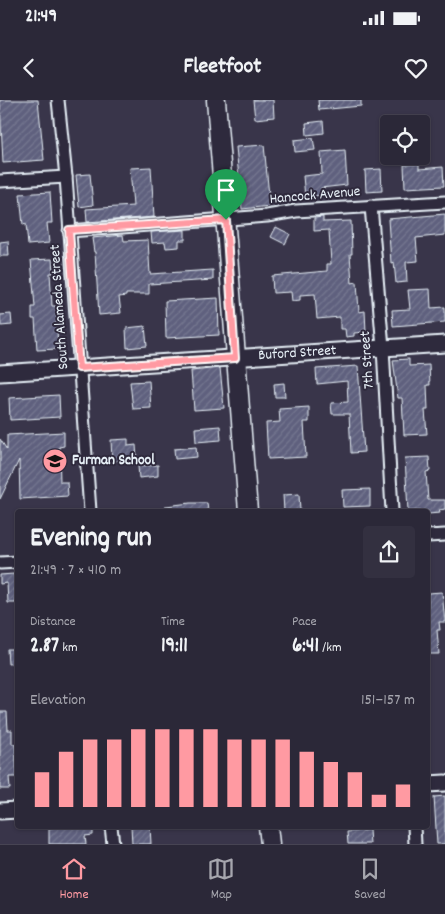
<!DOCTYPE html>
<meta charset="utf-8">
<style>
body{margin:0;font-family:Dekko,sans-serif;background:#333040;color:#f1f3f6;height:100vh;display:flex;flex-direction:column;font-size:19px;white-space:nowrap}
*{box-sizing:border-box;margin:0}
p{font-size:16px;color:#a6a6ae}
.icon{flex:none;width:28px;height:28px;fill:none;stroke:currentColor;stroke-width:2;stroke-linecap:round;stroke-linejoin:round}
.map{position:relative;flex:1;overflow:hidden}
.details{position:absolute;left:15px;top:409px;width:415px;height:320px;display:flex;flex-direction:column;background:#2b2838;border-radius:5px;box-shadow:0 1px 4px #0004,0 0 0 1px #474453}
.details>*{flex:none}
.controls{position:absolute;left:380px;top:15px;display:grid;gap:10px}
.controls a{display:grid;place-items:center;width:50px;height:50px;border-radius:5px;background:#2b2838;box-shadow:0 1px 4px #0004,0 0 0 1px #474453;font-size:25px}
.pin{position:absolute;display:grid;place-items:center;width:42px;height:42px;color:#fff;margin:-51px -21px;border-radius:50% 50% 50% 0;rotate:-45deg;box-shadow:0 0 5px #0007}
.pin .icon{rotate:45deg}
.round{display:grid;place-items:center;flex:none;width:52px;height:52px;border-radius:5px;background:#333040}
.summary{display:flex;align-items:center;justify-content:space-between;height:85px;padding:0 15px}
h1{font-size:28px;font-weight:800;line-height:38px}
.stats{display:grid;grid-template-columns:repeat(3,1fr);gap:8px;height:85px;padding:5px 15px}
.stats div{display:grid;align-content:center}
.stats b{font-size:21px;font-weight:800}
.stats small{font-size:14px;font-weight:400}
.stats p{font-size:14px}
.chart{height:140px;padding:10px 15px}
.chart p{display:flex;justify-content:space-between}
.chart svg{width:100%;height:90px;margin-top:5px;stroke:#ff9aa2;stroke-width:6}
.status{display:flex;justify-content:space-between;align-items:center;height:35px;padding:0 25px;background:#2b2838;direction:ltr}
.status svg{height:14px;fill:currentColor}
header{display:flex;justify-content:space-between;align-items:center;height:65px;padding:0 15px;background:#2b2838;font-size:22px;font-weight:800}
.menu{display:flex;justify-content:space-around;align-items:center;height:70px;border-top:1px solid #474453;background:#2b2838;font-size:14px;color:#a6a6ae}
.menu a{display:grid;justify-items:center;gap:2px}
.menu .selected{color:#ff9aa2}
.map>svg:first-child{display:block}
.building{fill:url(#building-hatch);stroke:#e8f1f8}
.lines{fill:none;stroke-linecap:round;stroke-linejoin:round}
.street-casing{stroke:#e8f1f8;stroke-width:15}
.secondary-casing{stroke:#e8f1f8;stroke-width:19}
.primary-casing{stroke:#e8f1f8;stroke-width:21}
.street{stroke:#2f2a3d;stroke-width:11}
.secondary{stroke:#2f2a3d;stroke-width:15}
.primary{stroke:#2f2a3d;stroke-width:18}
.route-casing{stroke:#fff;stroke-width:10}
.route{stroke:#ff9aa2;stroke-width:6}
.labels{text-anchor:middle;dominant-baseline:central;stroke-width:4;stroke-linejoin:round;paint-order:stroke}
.street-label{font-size:15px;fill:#e8f1f8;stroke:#2f2a3d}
.poi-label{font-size:15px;font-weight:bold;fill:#e8f1f8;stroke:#2f2a3d;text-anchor:start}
</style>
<div class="status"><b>21:49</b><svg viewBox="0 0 49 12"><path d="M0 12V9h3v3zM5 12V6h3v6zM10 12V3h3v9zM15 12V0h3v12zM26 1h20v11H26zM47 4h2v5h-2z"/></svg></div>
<header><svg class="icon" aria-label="back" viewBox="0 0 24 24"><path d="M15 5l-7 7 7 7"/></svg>Fleetfoot<svg class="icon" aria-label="heart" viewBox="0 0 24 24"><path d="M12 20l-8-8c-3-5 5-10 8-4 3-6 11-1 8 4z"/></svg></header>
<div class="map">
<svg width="445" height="744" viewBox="0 0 445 744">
<defs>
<pattern id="building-hatch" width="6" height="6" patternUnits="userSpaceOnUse" patternTransform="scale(1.25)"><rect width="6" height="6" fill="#5f617e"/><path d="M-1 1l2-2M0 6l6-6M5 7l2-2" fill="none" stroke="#767891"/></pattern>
</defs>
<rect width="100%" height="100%" fill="#39354a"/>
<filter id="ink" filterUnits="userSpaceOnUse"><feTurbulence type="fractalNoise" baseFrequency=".02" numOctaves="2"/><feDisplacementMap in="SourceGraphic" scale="10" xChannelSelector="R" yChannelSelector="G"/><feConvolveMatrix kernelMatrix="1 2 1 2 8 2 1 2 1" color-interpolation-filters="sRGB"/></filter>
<g filter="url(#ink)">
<g class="building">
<polygon points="0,0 38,0 44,60 3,63"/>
<polygon points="253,0 273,0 274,17 255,19"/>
<polygon points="318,0 361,0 361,6 319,10"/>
<polygon points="323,21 324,33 307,35 306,23"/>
<polygon points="313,38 315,50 295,52 294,40"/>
<polygon points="264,45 270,106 242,109 236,47"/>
<polygon points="345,50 347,85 321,88 322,95 305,97 303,76 322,74 321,52"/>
<polygon points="419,64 419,69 443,67 444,86 405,88 404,65"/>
<polygon points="151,67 154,117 87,122 86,109 133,106 130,68"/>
<polygon points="381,69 382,91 366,92 365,70"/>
<polygon points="90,74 93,105 79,107 76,75"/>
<polygon points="50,92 52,123 47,123 49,143 28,145 26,124 23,125 20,94"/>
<polygon points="445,114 445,135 416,138 418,161 406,162 407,182 396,183 394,162 391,163 388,119"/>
<polygon points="323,117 323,122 351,121 352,154 350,154 352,183 357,182 359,212 365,211 366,232 354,233 354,236 346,237 345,229 340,229 340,217 317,219 315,194 300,195 300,200 292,201 291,192 273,193 272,176 327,171 327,164 331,164 329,130 314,131 314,118"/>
<polygon points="276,127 290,134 285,144 271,137"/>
<polygon points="185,130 185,140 179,140 179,147 166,148 165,142 152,143 151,132"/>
<polygon points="123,135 124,141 148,140 150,174 213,170 213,180 149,184 149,194 126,194 126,196 119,197 121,213 99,215 95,152 94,152 92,138"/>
<polygon points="8,141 9,156 0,156 0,142"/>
<polygon points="52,159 53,173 50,173 52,206 56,206 58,249 37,250 35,219 32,219 32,207 35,207 31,160"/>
<polygon points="430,189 431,208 445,207 445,222 393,226 392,210 410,209 408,190"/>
<polygon points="218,198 219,235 166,238 165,201"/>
<polygon points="11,214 12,225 1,226 0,215"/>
<polygon points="145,226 147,246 127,248 126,228"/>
<polygon points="409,259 409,266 429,265 430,285 427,285 428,310 425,310 427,334 404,335 402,298 398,298 393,260"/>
<polygon points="358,266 364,352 351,353 349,314 332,314 331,303 348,302 347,281 317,284 316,269"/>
<polygon points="220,268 224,308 194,310 191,271"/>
<polygon points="149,281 151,308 133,309 130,282"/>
<polygon points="284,283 285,297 275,297 274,284"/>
<polygon points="59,295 60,317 10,320 9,298"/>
<polygon points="309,307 309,322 304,322 306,357 268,359 266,323 280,322 279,309"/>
<polygon points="220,326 221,340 196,342 195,328"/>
<polygon points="64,332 64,346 59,347 60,382 67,382 68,396 20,399 19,360 0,399 0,339 7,350 7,335"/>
<polygon points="128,339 128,346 136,345 137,360 112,361 111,340"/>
<polygon points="196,347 197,357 175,359 174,349"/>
<polygon points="429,357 430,371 426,372 428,400 445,400 445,409 439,410 440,413 428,414 428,411 408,411 405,358"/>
<polygon points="158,365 158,376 139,378 138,366"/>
<polygon points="370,389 370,406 343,407 342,390"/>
<polygon points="299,394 300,411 284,411 283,395"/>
<polygon points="190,403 207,403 208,411 166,411 166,406"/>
<polygon points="14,474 16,503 8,503 7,483 0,484 0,475"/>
<polygon points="442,492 445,522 439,522 440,530 437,530 439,554 428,554 428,493"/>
<polygon points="7,549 18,549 18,563 8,564"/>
<polygon points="0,612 7,612 8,630 12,630 12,644 15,644 17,677 9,677 10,689 0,689"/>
<polygon points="445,696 445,744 437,744 434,697"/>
<polygon points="72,726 93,726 93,735 85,736 86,744 49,744 49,728"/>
<polygon points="131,726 150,726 151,744 132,744"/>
<polygon points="369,730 370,744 348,744 347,732"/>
</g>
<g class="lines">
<defs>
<g id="street">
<polyline points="58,0 66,77 90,411"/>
<polyline points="0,81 66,77"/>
<polyline points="371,106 383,248 392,411"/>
<polyline points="69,131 267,116 296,111 445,102"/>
<polyline points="428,436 445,435"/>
<polyline points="0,463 18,462"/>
<polyline points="111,726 113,744"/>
<polyline points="414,726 415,744"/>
</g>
<g id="secondary">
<path id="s1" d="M0 273 445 244"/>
<polyline points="428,684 445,683"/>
<polyline points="0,711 18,710"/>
</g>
<g id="primary">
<polyline points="216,0 248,411"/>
<polyline points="268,726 270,744"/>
</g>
</defs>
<use href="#street" class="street-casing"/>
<use href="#secondary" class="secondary-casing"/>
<use href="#primary" class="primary-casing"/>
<use href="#street" class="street"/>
<use href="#secondary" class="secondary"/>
<use href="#primary" class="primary"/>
</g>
</g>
<g class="lines" filter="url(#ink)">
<defs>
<polygon id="route" points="226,120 235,258 79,268 69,130"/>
</defs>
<use href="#route" class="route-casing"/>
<use href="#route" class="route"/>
</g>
<defs>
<symbol id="school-disc" viewBox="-11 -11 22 22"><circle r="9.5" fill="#ff9aa2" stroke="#2f2a3d"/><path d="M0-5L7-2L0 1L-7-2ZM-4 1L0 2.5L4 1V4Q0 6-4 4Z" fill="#111"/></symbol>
</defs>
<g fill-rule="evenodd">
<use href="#school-disc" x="41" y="347" width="28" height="28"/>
</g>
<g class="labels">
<g class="street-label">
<text transform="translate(315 96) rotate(-5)">Hancock Avenue</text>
<text transform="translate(60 207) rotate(-94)">South Alameda Street</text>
<text stroke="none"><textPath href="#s1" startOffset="298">Buford Street</textPath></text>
<text transform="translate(368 260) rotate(-94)">7th Street</text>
</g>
<g class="poi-label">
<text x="72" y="361">Furman School</text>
</g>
</g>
</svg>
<div class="controls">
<a><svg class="icon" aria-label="locate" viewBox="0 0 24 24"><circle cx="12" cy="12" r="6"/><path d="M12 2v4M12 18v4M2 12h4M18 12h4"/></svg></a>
</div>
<div class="pin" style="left:226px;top:120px;background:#1e9e55"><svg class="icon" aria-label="arrive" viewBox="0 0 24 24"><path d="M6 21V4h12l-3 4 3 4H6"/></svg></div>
<section class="details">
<div class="summary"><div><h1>Evening run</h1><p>21:49 · 7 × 410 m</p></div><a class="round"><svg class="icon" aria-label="share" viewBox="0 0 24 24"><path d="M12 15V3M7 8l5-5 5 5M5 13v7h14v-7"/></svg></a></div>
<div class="stats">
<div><p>Distance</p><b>2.87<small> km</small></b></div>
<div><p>Time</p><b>19:11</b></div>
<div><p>Pace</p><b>6:41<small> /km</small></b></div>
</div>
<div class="chart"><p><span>Elevation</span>151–157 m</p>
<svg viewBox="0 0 160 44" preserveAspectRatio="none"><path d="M5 44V27M15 44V17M25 44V11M35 44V11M45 44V6M55 44V6M65 44V6M75 44V6M85 44V11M95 44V11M105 44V11M115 44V17M125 44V22M135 44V27M145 44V38M155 44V33"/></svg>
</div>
</section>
</div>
<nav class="menu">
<a class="selected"><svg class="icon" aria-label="home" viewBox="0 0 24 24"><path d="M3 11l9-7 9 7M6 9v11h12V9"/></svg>Home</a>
<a><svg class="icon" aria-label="map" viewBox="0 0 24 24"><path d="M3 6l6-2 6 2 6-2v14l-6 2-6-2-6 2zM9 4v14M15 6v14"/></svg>Map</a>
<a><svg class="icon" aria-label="saved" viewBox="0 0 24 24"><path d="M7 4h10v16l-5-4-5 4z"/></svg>Saved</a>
</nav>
